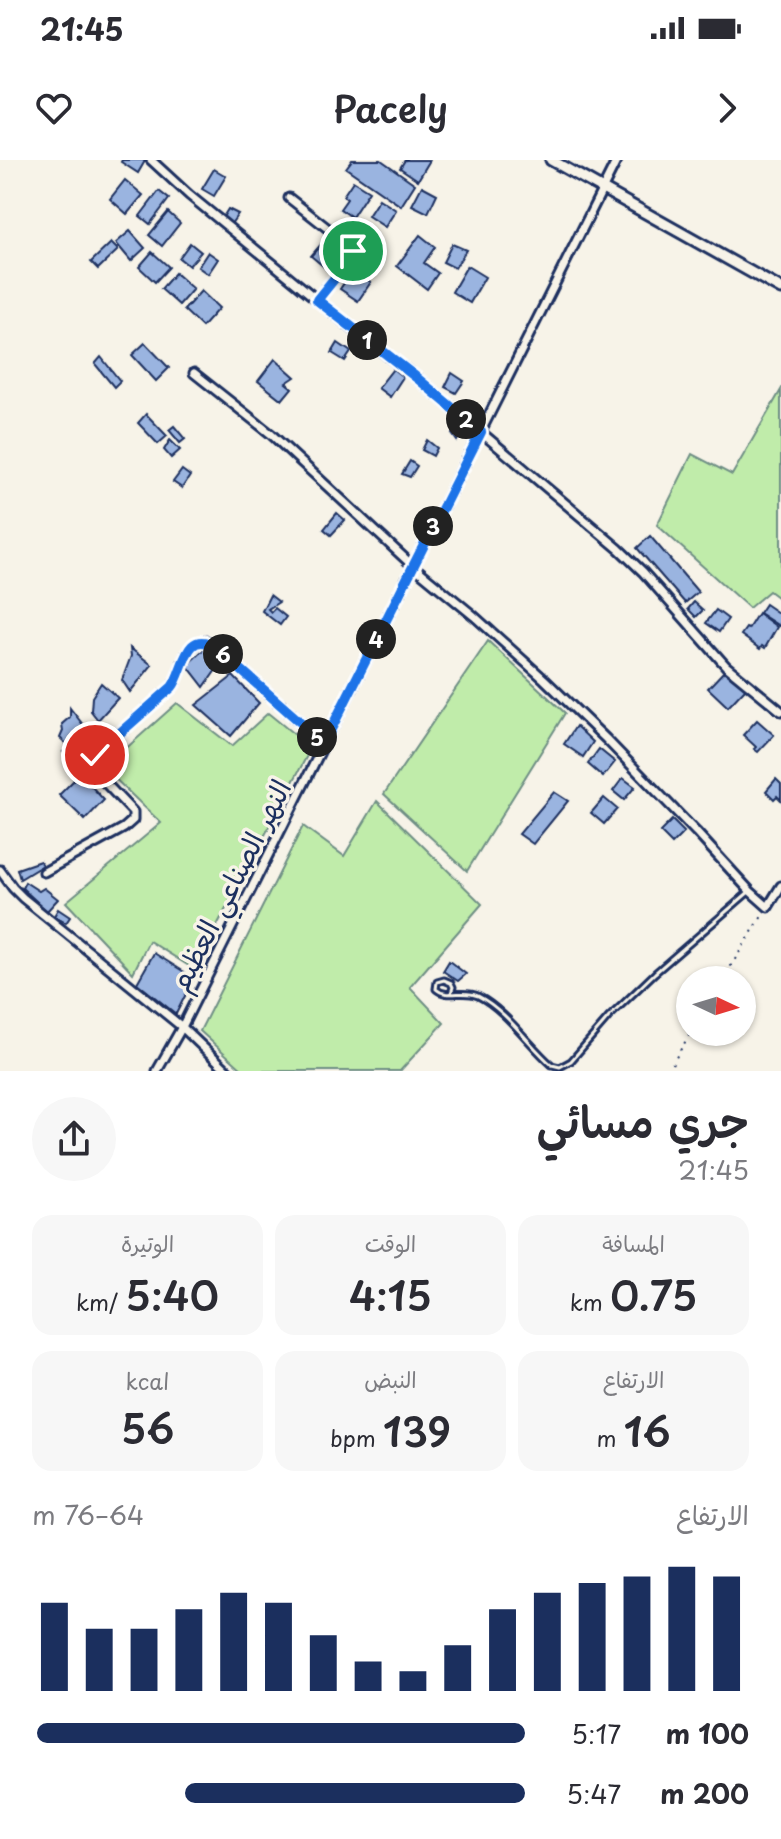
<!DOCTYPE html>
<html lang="ar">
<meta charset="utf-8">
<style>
body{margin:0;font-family:"Playpen Sans","Playpen Sans Arabic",sans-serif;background:#f7f7f7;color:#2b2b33;direction:rtl;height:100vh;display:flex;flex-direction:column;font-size:30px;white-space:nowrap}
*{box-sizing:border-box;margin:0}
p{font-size:26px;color:#7c7c81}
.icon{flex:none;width:44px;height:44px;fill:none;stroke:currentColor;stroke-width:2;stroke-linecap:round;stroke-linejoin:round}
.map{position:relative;height:911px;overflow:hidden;direction:ltr}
.details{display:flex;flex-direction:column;background:#fff;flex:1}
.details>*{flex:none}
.needle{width:52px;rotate:94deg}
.controls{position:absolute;left:676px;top:806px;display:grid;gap:16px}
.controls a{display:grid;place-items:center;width:80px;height:80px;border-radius:50%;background:#fff;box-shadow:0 2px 6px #0004;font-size:40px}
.pin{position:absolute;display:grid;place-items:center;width:68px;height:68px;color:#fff;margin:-34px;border:4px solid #fff;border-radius:50%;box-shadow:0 2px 8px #0007}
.km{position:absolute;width:40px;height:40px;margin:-20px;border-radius:50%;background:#222;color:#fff;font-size:22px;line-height:40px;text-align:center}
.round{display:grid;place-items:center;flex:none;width:84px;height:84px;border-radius:42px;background:#f7f7f7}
.overview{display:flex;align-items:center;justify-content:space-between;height:136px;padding:0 32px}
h1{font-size:44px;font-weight:600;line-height:60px}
.metrics{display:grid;grid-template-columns:repeat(3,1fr);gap:12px;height:136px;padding:8px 32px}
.metrics div{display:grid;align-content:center;border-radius:20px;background:#f7f7f7;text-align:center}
.metrics b{font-size:40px;font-weight:600}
.metrics small{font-size:22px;font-weight:400}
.metrics p{font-size:22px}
.chart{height:224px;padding:16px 32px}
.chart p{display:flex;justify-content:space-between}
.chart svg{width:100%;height:144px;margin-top:8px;stroke:#1b2f5e;stroke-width:6}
ul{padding:0 32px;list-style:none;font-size:26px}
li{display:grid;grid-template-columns:128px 96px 1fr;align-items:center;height:60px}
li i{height:20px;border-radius:10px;background:#1b2f5e}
.status{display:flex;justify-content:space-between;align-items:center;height:56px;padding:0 40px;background:#fff;direction:ltr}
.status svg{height:22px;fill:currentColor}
header{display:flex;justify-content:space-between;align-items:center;height:104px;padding:0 32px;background:#fff;font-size:36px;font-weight:600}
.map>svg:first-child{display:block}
.green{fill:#c0ecaa;stroke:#6e8e84;stroke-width:2}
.building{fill:#9ab4e0;stroke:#1b2f5e;stroke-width:2}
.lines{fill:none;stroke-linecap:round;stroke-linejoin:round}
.lane-casing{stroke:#1b2f5e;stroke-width:9}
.street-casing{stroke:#1b2f5e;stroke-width:13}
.secondary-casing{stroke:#1b2f5e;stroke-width:15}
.path{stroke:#1b2f5e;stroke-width:2;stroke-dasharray:2 6;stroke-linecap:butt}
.lane{stroke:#f7f3e8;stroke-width:3}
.street{stroke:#f7f3e8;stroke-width:7}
.secondary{stroke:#f7f3e8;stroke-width:9}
.route-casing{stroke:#fff;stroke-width:16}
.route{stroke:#1a73e8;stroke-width:10}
.labels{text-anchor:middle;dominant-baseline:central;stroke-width:7;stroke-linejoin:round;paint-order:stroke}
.street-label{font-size:28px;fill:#1b2f5e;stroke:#f7f3e8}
</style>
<div class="status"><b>21:45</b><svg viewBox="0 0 49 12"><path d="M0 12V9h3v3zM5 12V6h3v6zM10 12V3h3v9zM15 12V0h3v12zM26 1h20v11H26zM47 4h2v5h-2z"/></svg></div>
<header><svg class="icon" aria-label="forward" viewBox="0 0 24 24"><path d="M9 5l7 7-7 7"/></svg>Pacely<svg class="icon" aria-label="heart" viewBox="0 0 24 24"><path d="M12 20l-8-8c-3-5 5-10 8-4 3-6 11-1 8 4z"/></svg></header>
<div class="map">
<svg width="781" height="911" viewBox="0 0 781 911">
<rect width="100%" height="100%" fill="#f7f3e8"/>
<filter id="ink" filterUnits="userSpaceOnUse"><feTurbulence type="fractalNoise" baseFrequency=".0125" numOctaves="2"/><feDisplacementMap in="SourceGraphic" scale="16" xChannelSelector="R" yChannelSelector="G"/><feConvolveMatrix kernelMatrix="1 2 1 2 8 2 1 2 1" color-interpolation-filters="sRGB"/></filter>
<g filter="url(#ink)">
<g class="green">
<polygon points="781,230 781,440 769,431 749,448 657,365 692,294 732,315"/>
<polygon points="488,481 565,553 467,711 384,634"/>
<polygon points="177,543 232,586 268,553 311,588 194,809 149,781 133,813 66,742 161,663 104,608"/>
<polygon points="377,641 482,744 410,827 444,863 400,911 244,911 200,871 303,666 344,696"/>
</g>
<g class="building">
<polygon points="122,0 143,0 145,1 138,13 121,2"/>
<polygon points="352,0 381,0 415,24 401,46 346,8"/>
<polygon points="405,0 430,0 418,20 400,8"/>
<polygon points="214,9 226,16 214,36 202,29"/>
<polygon points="125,20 143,35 127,54 110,39"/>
<polygon points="353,21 369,31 352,57 340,49 347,39 343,36"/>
<polygon points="422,26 437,34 428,53 412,45"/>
<polygon points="159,31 169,39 150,64 140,56"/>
<polygon points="379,39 396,50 385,67 368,56"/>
<polygon points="228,49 238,54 231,64 223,57"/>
<polygon points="168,52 180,63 162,86 149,75"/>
<polygon points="360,62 367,67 360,77 351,72"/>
<polygon points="130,71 145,88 131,101 116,83"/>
<polygon points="329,75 346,90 329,111 311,96"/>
<polygon points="420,75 435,87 424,103 438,113 427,129 397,106"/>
<polygon points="111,83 118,90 98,109 91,102"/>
<polygon points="190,83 201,92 189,106 179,98"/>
<polygon points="452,84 466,90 455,108 443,102"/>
<polygon points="152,92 169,107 155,122 139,107"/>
<polygon points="208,92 218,99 208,114 198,107"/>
<polygon points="467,106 485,117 470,143 452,132"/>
<polygon points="353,110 371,122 358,141 340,129"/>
<polygon points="175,113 193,129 179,145 161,129"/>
<polygon points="201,131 219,148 202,167 184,150"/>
<polygon points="145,183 169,208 156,221 132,195"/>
<polygon points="338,183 351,192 345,201 332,193"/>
<polygon points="101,197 120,221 114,227 95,204"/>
<polygon points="275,199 295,217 286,223 292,228 282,240 258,221"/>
<polygon points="393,209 403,217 390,237 378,228"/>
<polygon points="452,213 464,221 456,233 445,227"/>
<polygon points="146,254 167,276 158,284 138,263"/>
<polygon points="461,262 466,266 457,281 452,274"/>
<polygon points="174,266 185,279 180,283 169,270"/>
<polygon points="170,280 180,290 171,298 164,290"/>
<polygon points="427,280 437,288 433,296 422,290"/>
<polygon points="410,301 417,306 410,317 402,314"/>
<polygon points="182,310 190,316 182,328 173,322"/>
<polygon points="337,353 345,360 331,375 324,369"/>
<polygon points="650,376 698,432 685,443 637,388"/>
<polygon points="270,435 279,442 268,449 271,452 275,448 286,457 280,465 262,451"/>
<polygon points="694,442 703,450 696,457 688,449"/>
<polygon points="765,444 781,455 781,462 779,466 759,453"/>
<polygon points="716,450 728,459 719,472 706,463"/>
<polygon points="758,453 777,467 765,488 762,486 760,489 741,475 746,468 748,469"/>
<polygon points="130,488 152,505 130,532 122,520 131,496"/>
<polygon points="205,488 221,503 204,527 187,505"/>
<polygon points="726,509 746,528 728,547 708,528"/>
<polygon points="233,516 259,543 231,576 196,545"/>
<polygon points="101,523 118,538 98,560 91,551 92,537"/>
<polygon points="70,548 84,566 76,579 84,588 75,602 63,592 69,586 60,578 63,571 62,564 70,557"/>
<polygon points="757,560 774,575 758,592 754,589 756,587 743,575"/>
<polygon points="576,566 593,582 583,597 564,584"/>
<polygon points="599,589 615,602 603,617 588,604"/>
<polygon points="80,614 104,640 85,660 59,635"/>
<polygon points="623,618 635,627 624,640 613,631"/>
<polygon points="776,619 781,624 781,640 777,636 774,639 766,631"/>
<polygon points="554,632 568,641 533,684 519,674"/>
<polygon points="604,638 617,649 604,664 591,653"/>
<polygon points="672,660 684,672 672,684 660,672"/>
<polygon points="40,701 43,705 20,719 17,709"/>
<polygon points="25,722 39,731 44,728 58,739 47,751 22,728"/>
<polygon points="58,749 70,757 66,763 54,756"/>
<polygon points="154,793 194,818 176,854 137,823"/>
<polygon points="449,801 466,814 458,821 443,811"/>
</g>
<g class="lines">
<defs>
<path id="lane" d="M451 833 453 827 451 823 444 820 437 822 436 829C447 839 464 829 478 836 506 850 529 885 552 905L560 907 571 901 609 857 655 813 750 731"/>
<g id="street">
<polyline points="151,0 189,35 359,174 417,218 619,389 643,412 726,506 781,551"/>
<polyline points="289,38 350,86 353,91 351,98 317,140"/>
<polyline points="194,213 271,274 413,406 474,456 544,519 606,579 696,672 750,731 768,747 781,726"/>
<polyline points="0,710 13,728 23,738 182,867 228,911"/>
<path d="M44 712 124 668 133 660V652L94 611 92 606 95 595 172 527C184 511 181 484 206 481L215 487 324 583"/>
<polyline points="157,911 182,867 617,0"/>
</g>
<polyline id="secondary" points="551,0 781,129"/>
</defs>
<use href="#lane" class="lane-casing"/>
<use href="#street" class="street-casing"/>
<use href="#secondary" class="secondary-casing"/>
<g class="path">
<polyline points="722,820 764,753"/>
<polyline points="668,911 691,872"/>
</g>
<use href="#lane" class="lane"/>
<use href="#street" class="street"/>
<use href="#secondary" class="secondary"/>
</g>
</g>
<g class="lines" filter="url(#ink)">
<defs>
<path id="route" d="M95 595 172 527C184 512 185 467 215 487L324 583 481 272 417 218 317 140 351 98 353 91"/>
</defs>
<use href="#route" class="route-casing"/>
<use href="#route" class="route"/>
</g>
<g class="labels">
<g class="street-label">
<text transform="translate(229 725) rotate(-63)">النهر الصناعي العظيم</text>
</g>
</g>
</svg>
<div class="controls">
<a><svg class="needle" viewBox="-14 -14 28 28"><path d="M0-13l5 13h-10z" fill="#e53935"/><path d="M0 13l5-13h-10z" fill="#7c7c81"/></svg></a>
</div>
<div class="pin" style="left:353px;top:91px;background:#1e9e55"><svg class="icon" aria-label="arrive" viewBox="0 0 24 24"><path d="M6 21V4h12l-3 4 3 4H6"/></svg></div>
<div class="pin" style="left:95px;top:595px;background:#d93025"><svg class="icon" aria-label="check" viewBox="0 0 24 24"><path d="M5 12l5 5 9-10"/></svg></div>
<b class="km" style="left:367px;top:180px">1</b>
<b class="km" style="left:466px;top:259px">2</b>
<b class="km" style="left:433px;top:366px">3</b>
<b class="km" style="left:376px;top:479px">4</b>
<b class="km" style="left:317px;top:577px">5</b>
<b class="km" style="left:223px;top:494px">6</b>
</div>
<section class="details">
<div class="overview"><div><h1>جري مسائي</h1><p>21:45</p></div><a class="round"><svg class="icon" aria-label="share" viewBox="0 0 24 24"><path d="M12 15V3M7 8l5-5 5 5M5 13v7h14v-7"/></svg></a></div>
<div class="metrics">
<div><p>المسافة</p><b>0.75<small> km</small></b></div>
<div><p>الوقت</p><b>4:15</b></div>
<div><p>الوتيرة</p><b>5:40<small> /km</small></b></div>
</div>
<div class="metrics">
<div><p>الارتفاع</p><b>16<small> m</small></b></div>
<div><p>النبض</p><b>139<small> bpm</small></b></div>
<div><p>kcal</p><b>56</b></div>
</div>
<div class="chart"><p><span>الارتفاع</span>64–76 m</p>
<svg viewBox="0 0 160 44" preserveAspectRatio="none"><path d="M5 44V17M15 44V25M25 44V25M35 44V19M45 44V14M55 44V17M65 44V27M75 44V35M85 44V38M95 44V30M105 44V19M115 44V14M125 44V11M135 44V9M145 44V6M155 44V9"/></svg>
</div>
<ul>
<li><b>100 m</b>5:17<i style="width:99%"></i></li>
<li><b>200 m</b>5:47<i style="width:69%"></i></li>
</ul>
</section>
